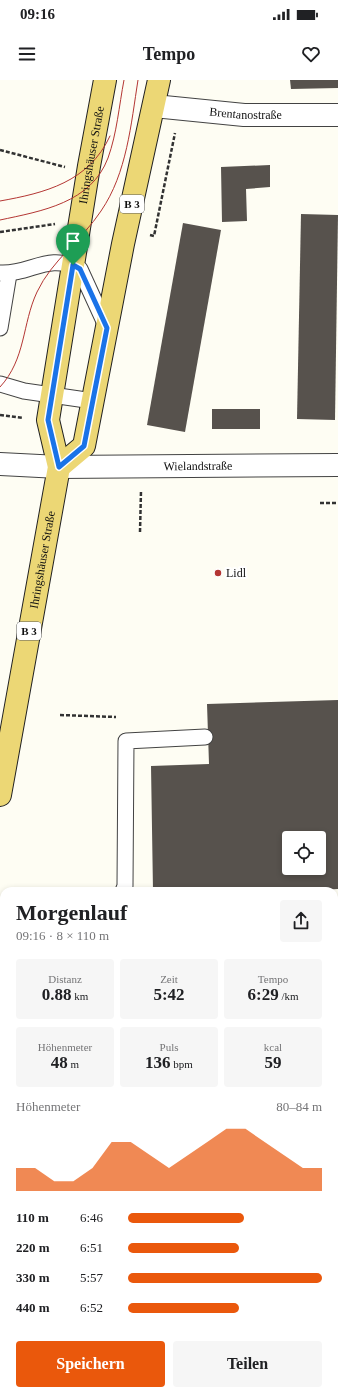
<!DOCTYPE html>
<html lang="de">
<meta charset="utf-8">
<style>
body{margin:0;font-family:Georgia,serif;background:#f6f6f6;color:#202124;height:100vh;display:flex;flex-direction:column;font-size:15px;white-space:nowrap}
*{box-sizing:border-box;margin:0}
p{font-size:13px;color:#757577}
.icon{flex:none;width:22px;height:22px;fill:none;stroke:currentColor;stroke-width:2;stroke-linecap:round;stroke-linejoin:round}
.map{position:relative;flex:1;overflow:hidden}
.side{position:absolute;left:0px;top:807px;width:338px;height:508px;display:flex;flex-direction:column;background:#fff;border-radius:12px 12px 0 0;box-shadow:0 2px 6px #0003}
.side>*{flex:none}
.controls{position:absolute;left:282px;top:751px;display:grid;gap:8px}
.controls a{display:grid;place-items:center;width:44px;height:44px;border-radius:4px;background:#fff;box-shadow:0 2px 6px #0003;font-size:20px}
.pin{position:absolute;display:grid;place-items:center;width:34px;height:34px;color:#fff;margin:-41px -17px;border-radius:50% 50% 50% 0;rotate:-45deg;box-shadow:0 0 4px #0007}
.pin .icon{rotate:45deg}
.round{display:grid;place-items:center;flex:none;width:42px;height:42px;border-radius:4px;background:#f6f6f6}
.summary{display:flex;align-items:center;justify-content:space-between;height:68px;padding:0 16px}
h1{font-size:22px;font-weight:800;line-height:30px}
.metrics{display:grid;grid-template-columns:repeat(3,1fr);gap:6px;height:68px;padding:4px 16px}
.metrics div{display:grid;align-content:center;border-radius:4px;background:#f6f6f6;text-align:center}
.metrics b{font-size:17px;font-weight:800}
.metrics small{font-size:11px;font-weight:400}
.metrics p{font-size:11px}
.chart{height:112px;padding:8px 16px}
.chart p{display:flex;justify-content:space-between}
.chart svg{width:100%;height:72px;margin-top:4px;fill:#ea580c;opacity:.7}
.button{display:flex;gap:8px;margin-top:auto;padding:8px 16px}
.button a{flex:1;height:46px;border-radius:4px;background:#ea580c;color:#fff;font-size:16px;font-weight:800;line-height:46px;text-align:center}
.button a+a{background:#f6f6f6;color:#202124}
ul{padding:0 16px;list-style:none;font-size:13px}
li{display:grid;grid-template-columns:64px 48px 1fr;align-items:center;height:30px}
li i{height:10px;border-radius:5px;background:#ea580c}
.status{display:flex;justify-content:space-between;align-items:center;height:28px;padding:0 20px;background:#fff;direction:ltr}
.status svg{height:11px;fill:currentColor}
header{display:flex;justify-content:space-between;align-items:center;height:52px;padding:0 16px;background:#fff;font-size:18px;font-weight:800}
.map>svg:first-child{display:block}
.building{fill:#57524d;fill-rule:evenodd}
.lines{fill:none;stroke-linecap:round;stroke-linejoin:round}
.lane-casing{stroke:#434343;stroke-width:17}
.street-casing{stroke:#434343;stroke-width:24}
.primary-casing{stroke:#212121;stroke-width:24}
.path{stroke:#323232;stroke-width:2.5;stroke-dasharray:4 2;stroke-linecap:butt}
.lane{stroke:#fff;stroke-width:15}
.street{stroke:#fff;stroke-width:22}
.primary{stroke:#ecd775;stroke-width:22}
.tram{stroke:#b43633;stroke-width:1}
.route-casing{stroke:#fff;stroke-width:8}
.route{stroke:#1a73e8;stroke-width:5}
.poi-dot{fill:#b43633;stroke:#fff;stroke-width:1.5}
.labels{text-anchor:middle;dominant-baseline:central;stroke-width:4;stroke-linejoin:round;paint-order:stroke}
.shield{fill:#fff;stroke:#585858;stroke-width:1}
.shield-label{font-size:11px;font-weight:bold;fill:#101010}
.street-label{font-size:12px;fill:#101010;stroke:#fff}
.poi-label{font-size:12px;fill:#101010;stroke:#fff;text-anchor:start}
</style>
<div class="status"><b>09:16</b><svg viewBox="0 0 49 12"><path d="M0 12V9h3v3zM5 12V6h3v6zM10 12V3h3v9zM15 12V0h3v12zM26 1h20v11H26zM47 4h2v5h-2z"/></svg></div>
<header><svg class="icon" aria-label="menu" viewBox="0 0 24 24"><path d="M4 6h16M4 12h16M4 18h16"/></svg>Tempo<svg class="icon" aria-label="heart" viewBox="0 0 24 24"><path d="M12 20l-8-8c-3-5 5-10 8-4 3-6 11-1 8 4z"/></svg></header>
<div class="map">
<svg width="338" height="1315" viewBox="0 0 338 1315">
<rect width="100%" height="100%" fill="#fefdf3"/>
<g class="building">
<polygon points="290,0 338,0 338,8 291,9"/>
<polygon points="270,85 270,107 246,109 247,141 222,142 221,87"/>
<polygon points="301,134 338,135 335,340 297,339"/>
<polygon points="183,143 221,150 185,352 147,345"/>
<rect x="212" y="329" width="48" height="20"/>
<path d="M338 620V809L301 811H153L151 686 209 684 207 624ZM289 758H319V788H289Z"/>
<rect x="334" y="1093" width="4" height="50"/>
<rect x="44" y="1311" width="221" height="4"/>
</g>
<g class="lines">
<defs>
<g id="lane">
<path d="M0 193C31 195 47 172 80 189L107 248"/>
<polyline points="0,248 9,194"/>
<polyline points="0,304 24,311 93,321"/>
<polyline points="123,811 125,806 126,661 205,657"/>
<polyline points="334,838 338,836"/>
<polyline points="334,896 338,897"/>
<polyline points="334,958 338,958"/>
<polyline points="0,1237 4,1237"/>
<polyline points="303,1311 303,1315"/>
</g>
<g id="street">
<path id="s1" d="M154 26 244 35H338"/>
<path id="s2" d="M0 384 59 387 338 385"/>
<polyline points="334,1015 338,1015"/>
<polyline points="0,1031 4,1031"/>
</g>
<g id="primary">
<polyline points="59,387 84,366 123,164 159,0"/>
<path id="s3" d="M0 715 59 387 48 340 89 86 105 0"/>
</g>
</defs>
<use href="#lane" class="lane-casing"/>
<use href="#street" class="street-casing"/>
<use href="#primary" class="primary-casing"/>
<g class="path">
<polyline points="0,70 65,87"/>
<polyline points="0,152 55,144"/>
<polyline points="150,155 154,156 175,53"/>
<polyline points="0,335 23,338"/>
<polyline points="320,423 338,423"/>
<polyline points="140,452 141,411"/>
<polyline points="60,635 116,637"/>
</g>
<use href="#lane" class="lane"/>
<use href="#street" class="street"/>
<use href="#primary" class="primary"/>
<g class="tram">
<path d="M0 121C45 113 89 102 110 56"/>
<path d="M0 140C42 131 91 123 108 78 117 53 119 26 124 0"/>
<path d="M0 307C26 279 22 244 37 212 52 180 82 160 101 131 127 93 131 44 138 0"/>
</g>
</g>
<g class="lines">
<defs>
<polygon id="route" points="73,185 80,189 107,248 84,366 59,387 48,340"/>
</defs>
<use href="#route" class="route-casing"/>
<use href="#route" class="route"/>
</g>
<circle class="poi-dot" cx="218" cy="493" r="4"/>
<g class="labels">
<g class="shield">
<rect x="120" y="115" width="24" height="18" rx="3"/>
<rect x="17" y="542" width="24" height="18" rx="3"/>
</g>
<g class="shield-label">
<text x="132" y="124">B 3</text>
<text x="29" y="551">B 3</text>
</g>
<g class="street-label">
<text stroke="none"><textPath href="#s1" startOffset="92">Brentanostraße</textPath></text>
<text stroke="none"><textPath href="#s3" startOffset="650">Ihringshäuser Straße</textPath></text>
<text stroke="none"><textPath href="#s2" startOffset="198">Wielandstraße</textPath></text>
<text stroke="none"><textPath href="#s3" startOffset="239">Ihringshäuser Straße</textPath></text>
</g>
<g class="poi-label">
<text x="226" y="493">Lidl</text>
</g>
</g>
</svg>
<div class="controls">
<a><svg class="icon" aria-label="locate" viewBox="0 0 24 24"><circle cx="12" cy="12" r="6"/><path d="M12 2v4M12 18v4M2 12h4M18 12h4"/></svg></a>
</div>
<div class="pin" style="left:73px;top:185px;background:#1e9e55"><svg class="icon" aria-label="arrive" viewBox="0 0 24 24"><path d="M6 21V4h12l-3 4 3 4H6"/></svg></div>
<section class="side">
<div class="summary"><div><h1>Morgenlauf</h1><p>09:16 · 8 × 110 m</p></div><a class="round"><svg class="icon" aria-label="share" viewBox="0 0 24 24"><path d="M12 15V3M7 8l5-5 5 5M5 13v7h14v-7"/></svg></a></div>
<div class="metrics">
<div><p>Distanz</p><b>0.88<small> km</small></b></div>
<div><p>Zeit</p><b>5:42</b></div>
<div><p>Tempo</p><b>6:29<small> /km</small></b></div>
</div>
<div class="metrics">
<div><p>Höhenmeter</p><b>48<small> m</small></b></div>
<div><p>Puls</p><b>136<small> bpm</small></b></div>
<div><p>kcal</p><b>59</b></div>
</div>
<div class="chart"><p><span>Höhenmeter</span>80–84 m</p>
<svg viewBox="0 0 160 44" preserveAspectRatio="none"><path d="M0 44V30L10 30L20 38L30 38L40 30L50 14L60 14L70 22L80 30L90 22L100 14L110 6L120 6L130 14L140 22L150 30L160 30V44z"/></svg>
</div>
<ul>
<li><b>110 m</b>6:46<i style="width:60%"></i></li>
<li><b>220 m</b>6:51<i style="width:57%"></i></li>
<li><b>330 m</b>5:57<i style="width:100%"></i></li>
<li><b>440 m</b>6:52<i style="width:57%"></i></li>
</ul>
<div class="button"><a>Speichern</a><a>Teilen</a></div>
</section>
</div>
